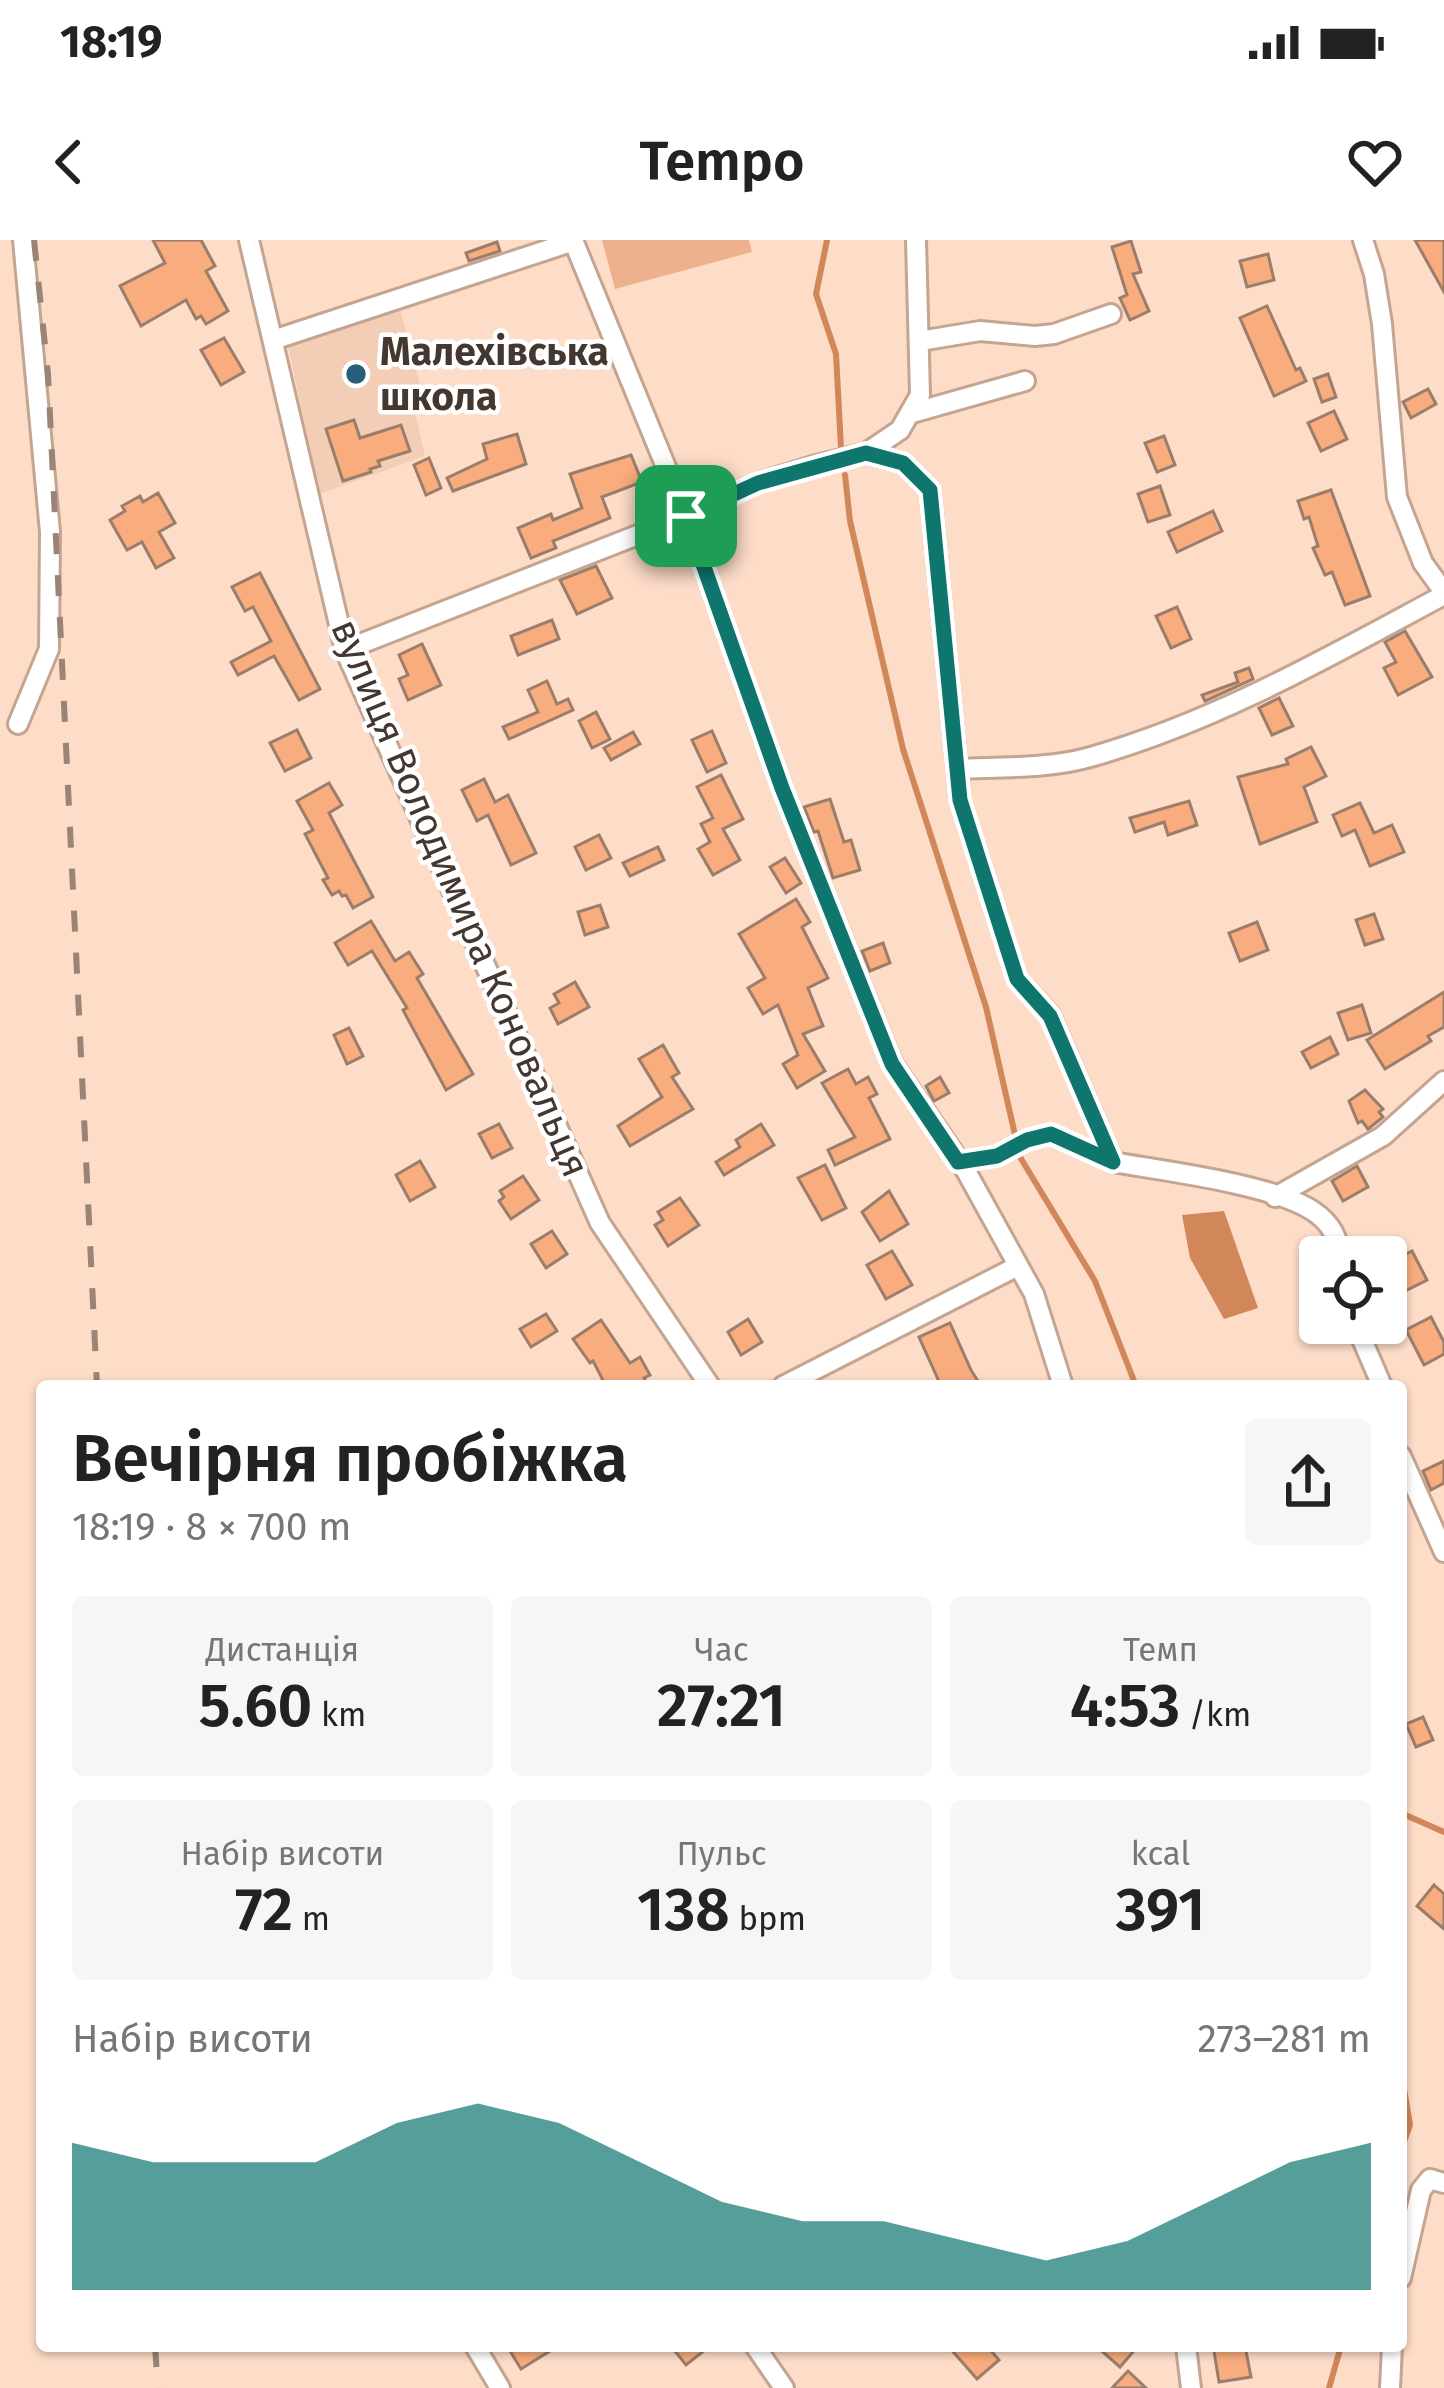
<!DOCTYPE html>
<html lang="uk">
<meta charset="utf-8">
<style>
body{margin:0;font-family:"Fira Sans",sans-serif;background:#f6f6f6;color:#222;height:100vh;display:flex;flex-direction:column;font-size:45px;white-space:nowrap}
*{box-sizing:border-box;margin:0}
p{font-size:39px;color:#767676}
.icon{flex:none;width:66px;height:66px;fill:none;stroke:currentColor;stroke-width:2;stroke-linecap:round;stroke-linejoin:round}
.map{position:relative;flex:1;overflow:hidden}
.panel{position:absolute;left:36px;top:1140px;width:1371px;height:972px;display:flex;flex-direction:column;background:#fff;border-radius:12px;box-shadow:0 3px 9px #0004}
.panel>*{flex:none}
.fabs{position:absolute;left:1299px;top:996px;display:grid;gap:24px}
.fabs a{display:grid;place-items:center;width:108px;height:108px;border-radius:12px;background:#fff;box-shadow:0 3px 9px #0004;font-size:60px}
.pin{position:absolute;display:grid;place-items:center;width:102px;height:102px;color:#fff;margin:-51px;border-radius:24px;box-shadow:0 6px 18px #0006}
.round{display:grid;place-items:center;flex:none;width:126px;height:126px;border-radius:12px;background:#f6f6f6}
.head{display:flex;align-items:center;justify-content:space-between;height:204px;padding:0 36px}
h1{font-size:66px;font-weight:600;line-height:90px}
.figures{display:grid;grid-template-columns:repeat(3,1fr);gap:18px;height:204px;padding:12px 36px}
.figures div{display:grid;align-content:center;border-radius:12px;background:#f6f6f6;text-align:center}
.figures b{font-size:60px;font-weight:600}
.figures small{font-size:33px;font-weight:400}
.figures p{font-size:33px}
.chart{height:336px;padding:24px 36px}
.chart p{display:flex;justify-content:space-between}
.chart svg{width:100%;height:216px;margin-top:12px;fill:#0f766e;opacity:.7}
.status{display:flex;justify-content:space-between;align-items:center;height:84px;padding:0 60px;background:#fff;direction:ltr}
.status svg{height:33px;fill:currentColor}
header{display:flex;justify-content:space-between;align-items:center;height:156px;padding:0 36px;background:#fff;font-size:54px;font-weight:600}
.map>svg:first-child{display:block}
.built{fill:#f4cdb6}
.green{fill:#edb18d}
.water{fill:#d18759}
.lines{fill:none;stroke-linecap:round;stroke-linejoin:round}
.stream{stroke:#d18759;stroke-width:6}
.building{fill:#f9ac7d;stroke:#9b7d6b;stroke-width:3}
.minor-casing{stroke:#c4a592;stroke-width:24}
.path{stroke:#9d8678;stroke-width:3;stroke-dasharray:6 6;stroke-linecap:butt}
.minor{stroke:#fff;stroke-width:18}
.rail{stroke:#9a8476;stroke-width:6;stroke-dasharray:21 21;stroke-linecap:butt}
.route-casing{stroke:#fff;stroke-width:24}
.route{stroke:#0f766e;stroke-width:15}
.poi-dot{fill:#275e79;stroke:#fff;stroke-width:4.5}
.labels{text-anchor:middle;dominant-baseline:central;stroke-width:9;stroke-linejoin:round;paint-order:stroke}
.poi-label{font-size:39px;font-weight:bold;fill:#44372f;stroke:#fff;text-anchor:start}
.street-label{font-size:39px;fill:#44372f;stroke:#fff}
</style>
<div class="status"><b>18:19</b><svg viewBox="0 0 49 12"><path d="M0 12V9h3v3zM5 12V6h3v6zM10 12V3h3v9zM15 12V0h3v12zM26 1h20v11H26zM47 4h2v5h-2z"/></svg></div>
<header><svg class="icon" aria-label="back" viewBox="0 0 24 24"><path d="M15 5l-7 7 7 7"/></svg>Tempo<svg class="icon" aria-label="heart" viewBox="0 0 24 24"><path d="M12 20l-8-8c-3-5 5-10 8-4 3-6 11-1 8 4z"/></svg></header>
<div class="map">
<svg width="1444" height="2148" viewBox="0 0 1444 2148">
<rect width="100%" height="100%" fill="#fddcc8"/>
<polygon class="built" points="399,65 426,167 415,172 425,216 319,254 287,100"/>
<polygon class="green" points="602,0 749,0 752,12 615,49"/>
<polygon class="water" points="1224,971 1258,1068 1224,1079 1190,1018 1182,975"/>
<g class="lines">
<g class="stream">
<polyline points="827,0 816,54 836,114 841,208"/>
<polyline points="845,235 850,281 903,509 986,767 1020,917 1095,1041 1136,1146"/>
<polyline points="1401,1573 1444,1592"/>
<polyline points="1401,1831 1410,1885 1401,1910"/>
<polyline points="1329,2148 1341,2106"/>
</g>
</g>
<g class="building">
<polygon points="153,0 201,0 215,26 206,31 228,71 206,84 201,76 196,79 186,60 141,86 120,46 165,23"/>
<polygon points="1415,0 1444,0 1444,52"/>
<polygon points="1131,1 1141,32 1133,34 1149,71 1130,80 1120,58 1127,55 1112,7"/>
<polygon points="497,2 500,11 469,21 466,13"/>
<polygon points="1268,14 1274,40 1247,47 1240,21"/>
<polygon points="1267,66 1296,130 1300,128 1306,141 1274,156 1240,78"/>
<polygon points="224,98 244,132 221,145 201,110"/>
<polygon points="1328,134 1336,157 1322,162 1314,139"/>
<polygon points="1428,149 1436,164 1411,178 1403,162"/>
<polygon points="1334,171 1347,199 1321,211 1308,183"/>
<polygon points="354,180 360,198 401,185 410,211 378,221 380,226 370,229 371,232 343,241 326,189"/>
<polygon points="517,194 526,224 453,251 447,238 487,219 483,204"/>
<polygon points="1164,196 1175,225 1157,232 1145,203"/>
<polygon points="631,215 642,242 602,257 610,278 553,301 556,308 531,318 518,288 551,274 553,280 582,268 570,234"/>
<polygon points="429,218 441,248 426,255 414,225"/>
<polygon points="1160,246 1170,275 1148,282 1138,254"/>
<polygon points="1331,250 1370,356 1345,365 1332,332 1325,335 1313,308 1318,306 1309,277 1304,279 1298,261"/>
<polygon points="158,253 175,283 159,292 174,318 156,328 142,302 127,310 110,280 125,271 122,266 140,256 143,262"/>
<polygon points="1213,271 1222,291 1177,312 1168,292"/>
<polygon points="596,326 612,358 577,374 560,340"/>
<polygon points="260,333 320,449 299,460 274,416 238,435 231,422 271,401 253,367 245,371 232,347"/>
<polygon points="1177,367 1191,399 1171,408 1156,376"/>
<polygon points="552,380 559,399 518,415 511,396"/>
<polygon points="1405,391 1432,437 1398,455 1384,428 1396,422 1385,402"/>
<polygon points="422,404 441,445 408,460 399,439 408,435 399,415"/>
<polygon points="1249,428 1253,439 1205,461 1202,455 1238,442 1235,433"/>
<polygon points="547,441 557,464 568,459 573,470 509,499 503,487 538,472 528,450"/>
<polygon points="1279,458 1293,486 1272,495 1259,468"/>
<polygon points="596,472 610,499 592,508 579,481"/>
<polygon points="297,490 311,518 285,531 270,503"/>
<polygon points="712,491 726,523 707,532 692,500"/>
<polygon points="633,492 640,504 611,520 604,508"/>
<polygon points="1311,507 1326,536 1304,547 1317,582 1260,604 1238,537 1288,524 1286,519"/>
<polygon points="721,535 743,579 723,589 740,620 713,635 698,609 710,602 701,584 713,578 697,547"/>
<polygon points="484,539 495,562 508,555 536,613 511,625 488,575 477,581 462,550"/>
<polygon points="329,543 342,565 329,573 373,657 353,668 346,655 342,656 339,651 332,655 323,640 328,638 305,594 313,590 297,561"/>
<polygon points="830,559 844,602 851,600 860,630 833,638 818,591 814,592 804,567"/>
<polygon points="1189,561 1197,585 1168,595 1164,582 1135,592 1130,578"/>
<polygon points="1360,563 1374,593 1392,585 1404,612 1370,626 1355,590 1342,596 1333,575"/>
<polygon points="599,595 611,618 586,630 575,607"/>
<polygon points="658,607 664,620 630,636 623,623"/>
<polygon points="785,618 801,643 786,653 770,627"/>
<polygon points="796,659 810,682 802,687 828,738 808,748 823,786 803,794 825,831 797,848 783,824 798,815 778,765 763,774 748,748 765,738 739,694"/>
<polygon points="600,665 608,687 585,695 578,672"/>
<polygon points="1374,674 1383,699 1365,705 1356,680"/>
<polygon points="371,681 395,721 409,712 423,734 417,738 473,834 446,850 403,770 407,768 372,711 348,725 335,703"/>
<polygon points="1257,682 1268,710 1240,721 1229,693"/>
<polygon points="883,703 890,723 870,731 862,711"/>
<polygon points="575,742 589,767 558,784 550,768 559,763 554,754"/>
<polygon points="1444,752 1444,787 1428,796 1431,801 1385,829 1367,800"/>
<polygon points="1362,765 1371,793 1348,800 1338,773"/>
<polygon points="349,788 363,816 347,824 334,795"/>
<polygon points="1330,797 1338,814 1311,828 1302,812"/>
<polygon points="663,805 679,833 672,837 693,869 630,906 618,886 662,857 639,819"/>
<polygon points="848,829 856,844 868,837 877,854 869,858 890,899 835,925 828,910 855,897 822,843"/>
<polygon points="940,837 949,853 934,861 926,846"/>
<polygon points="1365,850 1383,869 1379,872 1383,877 1368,889 1362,881 1358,883 1349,861"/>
<polygon points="499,884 512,908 492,918 479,894"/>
<polygon points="761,884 774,905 724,935 716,922 740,907 736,900"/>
<polygon points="420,921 435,947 410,961 396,935"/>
<polygon points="825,925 846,968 822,980 798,938"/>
<polygon points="1357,926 1368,947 1343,961 1332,941"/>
<polygon points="523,936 539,960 511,979 499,961 504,957 500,951"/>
<polygon points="889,951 908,984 880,1001 862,972"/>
<polygon points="680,958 699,985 668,1006 655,985 663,980 658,972"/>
<polygon points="552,991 567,1014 546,1028 531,1004"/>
<polygon points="892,1011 912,1045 886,1059 867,1025"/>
<polygon points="1412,1011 1427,1040 1399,1054 1386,1025"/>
<polygon points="546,1074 557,1091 531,1107 520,1089"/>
<polygon points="1431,1077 1444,1102 1444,1114 1424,1125 1406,1090"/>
<polygon points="748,1079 762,1102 741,1115 728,1092"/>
<polygon points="601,1080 630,1123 640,1117 650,1135 644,1138 648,1146 606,1146 593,1121 590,1123 573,1099"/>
<polygon points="950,1083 971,1130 981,1146 941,1146 919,1097"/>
<polygon points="1444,1221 1444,1243 1431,1250 1423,1231"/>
<polygon points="1423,1477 1433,1500 1416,1507 1406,1484"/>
<polygon points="1434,1645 1444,1654 1444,1689 1417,1666"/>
<polygon points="507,2106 558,2106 521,2129"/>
<polygon points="671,2106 710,2106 686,2125"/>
<polygon points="948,2106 987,2106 999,2120 977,2139"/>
<polygon points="1096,2106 1138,2106 1120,2127"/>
<polygon points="1245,2106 1251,2137 1219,2142 1214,2111"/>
<polygon points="1128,2131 1146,2148 1112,2148"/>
</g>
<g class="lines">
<defs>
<g id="minor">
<polyline points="249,0 345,410 600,983 710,1146"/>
<polyline points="573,0 686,276 782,548 892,823 966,931 1034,1054 1063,1146"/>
<polyline points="1363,0 1374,34 1382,84 1397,257 1423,323 1444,352"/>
<polyline points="273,100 574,1"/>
<polyline points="920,101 980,91 1035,96 1054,94 1111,74"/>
<polyline points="912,173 1025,141"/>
<polyline points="866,213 900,190 920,155 916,0"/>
<path d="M345 410 686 276 758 243 813 226 866 213 903 223 930 250 960 560 1017 739 1050 775 1113 922C1164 931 1272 944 1313 971 1331 983 1338 997 1340 1017"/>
<polyline points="18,484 49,409 50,292 23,0"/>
<path d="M957 529C1002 527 1051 529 1094 516 1219 480 1330 416 1444 355"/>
<polyline points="1275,957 1383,896 1444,841"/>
<polyline points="1355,1083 1382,1146"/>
<polyline points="783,1146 1018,1026"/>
<polyline points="1401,1216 1444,1312"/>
<polyline points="1401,2038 1421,1950 1430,1939 1444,1943"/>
<polyline points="475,2106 500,2148"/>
<polyline points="755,2106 784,2148"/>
<polyline points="1186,2106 1191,2148"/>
<polyline points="1390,2148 1392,2106"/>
</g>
</defs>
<use href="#minor" class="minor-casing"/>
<polyline class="path" points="982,920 1051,894 1085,907"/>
<use href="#minor" class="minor"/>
<g class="rail">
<polyline points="34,0 48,134 97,1146"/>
<polyline points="155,2106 158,2148"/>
</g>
</g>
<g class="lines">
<defs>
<polygon id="route" points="866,213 903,223 930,250 960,560 1017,739 1050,776 1113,922 1051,894 1027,900 997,916 958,922 892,824 782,548 686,276 758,243"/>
</defs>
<use href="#route" class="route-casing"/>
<use href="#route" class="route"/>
</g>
<circle class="poi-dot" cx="356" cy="134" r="12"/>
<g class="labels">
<g class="poi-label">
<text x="380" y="112">Малехівська<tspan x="380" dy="45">школа</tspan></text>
</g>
<g class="street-label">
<text transform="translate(460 658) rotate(67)">вулиця Володимира Коновальця</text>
</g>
</g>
</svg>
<div class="fabs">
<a><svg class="icon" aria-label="locate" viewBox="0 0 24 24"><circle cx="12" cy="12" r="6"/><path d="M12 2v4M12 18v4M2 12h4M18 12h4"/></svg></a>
</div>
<div class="pin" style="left:686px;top:276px;background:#1e9e55"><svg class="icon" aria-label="arrive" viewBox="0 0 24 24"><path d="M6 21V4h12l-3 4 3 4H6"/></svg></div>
<section class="panel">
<div class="head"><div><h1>Вечірня пробіжка</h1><p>18:19 · 8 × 700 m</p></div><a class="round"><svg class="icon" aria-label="share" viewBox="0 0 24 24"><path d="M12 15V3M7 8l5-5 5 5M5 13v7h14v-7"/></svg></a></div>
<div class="figures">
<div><p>Дистанція</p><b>5.60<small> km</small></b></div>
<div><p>Час</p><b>27:21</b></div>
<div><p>Темп</p><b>4:53<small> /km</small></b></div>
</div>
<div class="figures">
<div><p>Набір висоти</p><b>72<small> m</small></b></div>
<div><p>Пульс</p><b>138<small> bpm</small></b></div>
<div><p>kcal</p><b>391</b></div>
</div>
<div class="chart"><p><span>Набір висоти</span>273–281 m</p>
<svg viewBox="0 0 160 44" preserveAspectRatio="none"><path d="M0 44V14L10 18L20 18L30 18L40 10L50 6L60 10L70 18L80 26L90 30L100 30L110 34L120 38L130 34L140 26L150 18L160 14V44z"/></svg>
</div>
</section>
</div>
